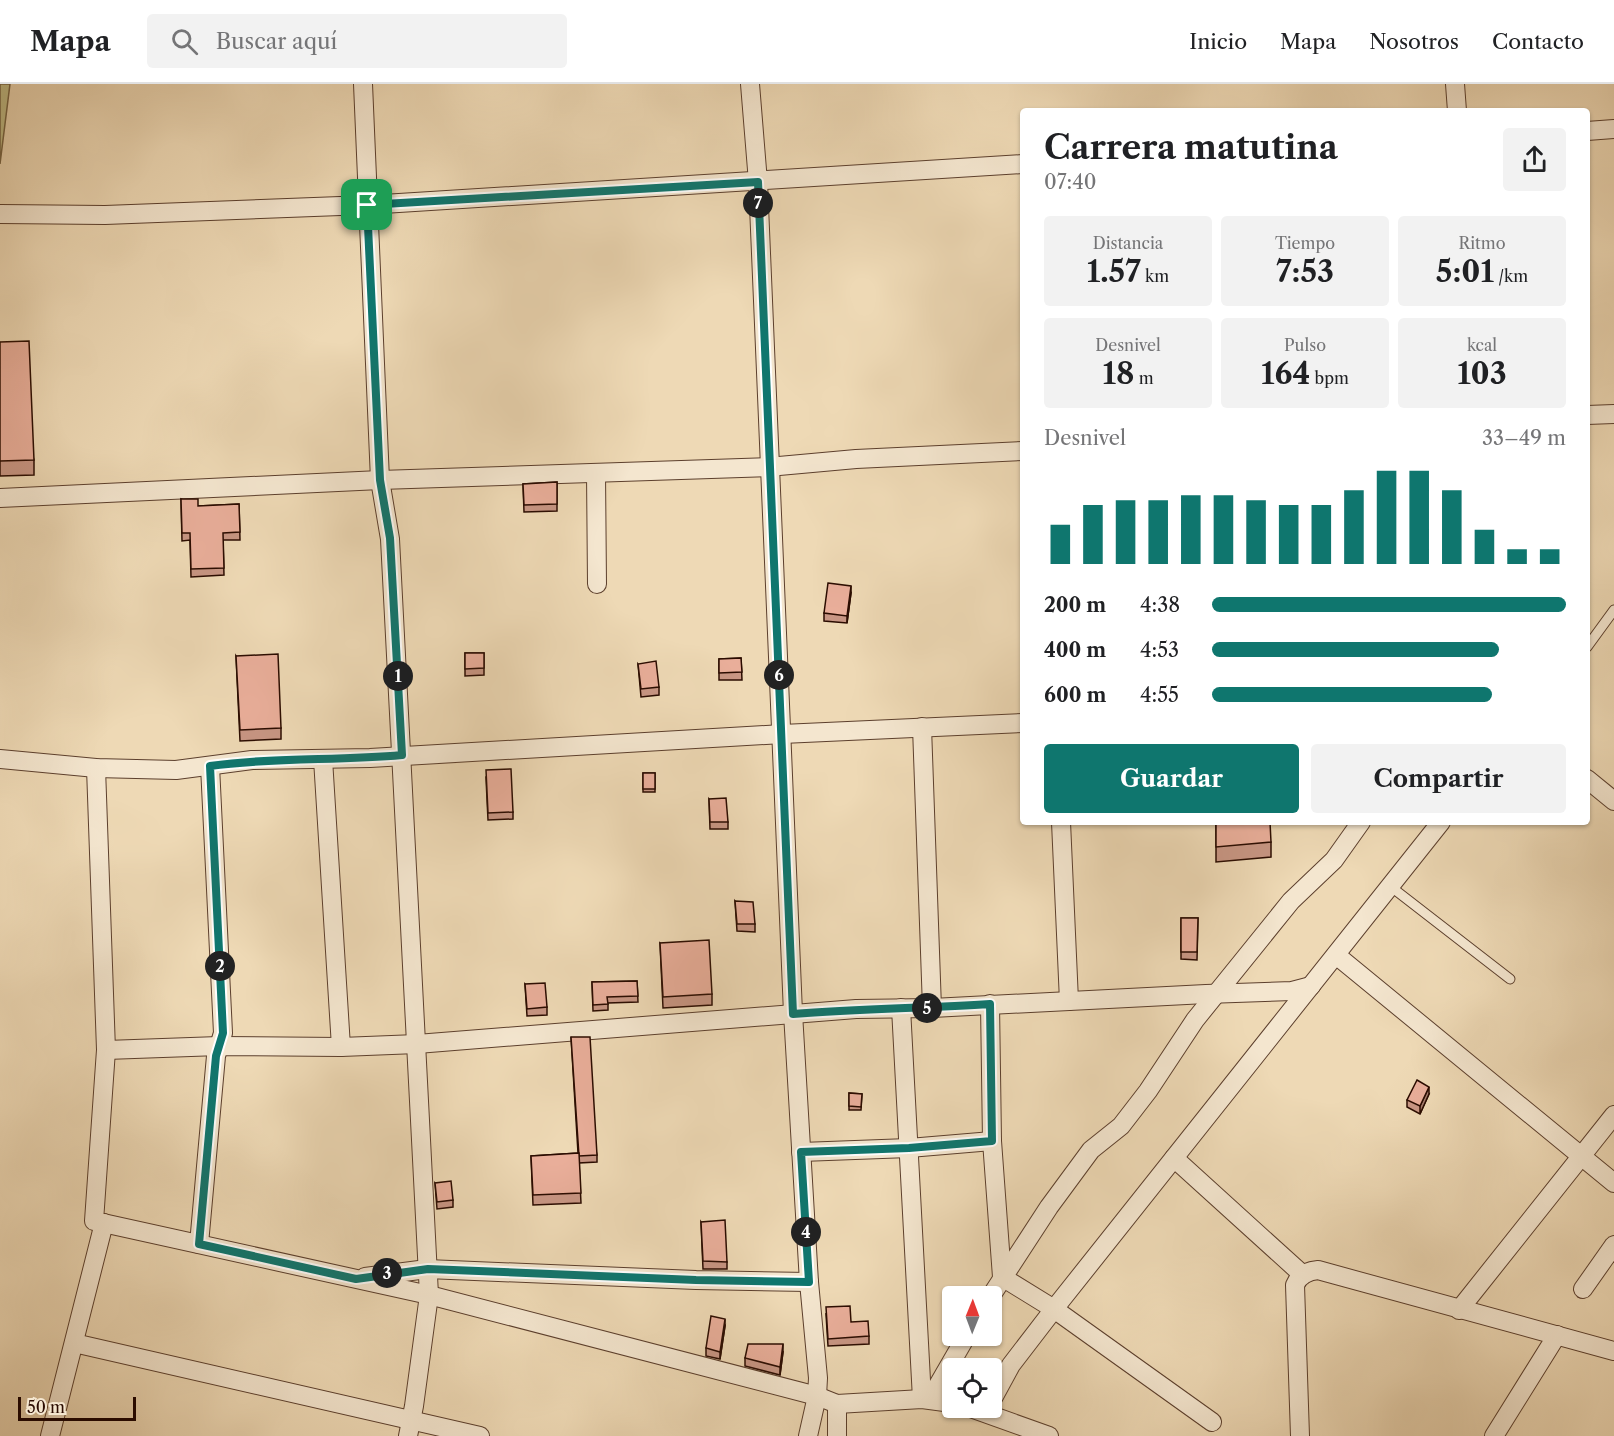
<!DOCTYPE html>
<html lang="es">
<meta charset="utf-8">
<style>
body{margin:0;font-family:"Libre Caslon Text",serif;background:#f2f2f2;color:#202124;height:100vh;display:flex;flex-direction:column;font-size:22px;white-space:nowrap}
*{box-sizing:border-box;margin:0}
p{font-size:20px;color:#757577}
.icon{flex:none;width:33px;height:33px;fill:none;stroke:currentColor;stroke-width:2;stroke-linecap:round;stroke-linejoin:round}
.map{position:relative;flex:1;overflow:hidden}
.panel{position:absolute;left:1020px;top:24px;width:570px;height:717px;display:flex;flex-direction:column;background:#fff;border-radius:6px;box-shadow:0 2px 4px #0004}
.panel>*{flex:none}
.needle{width:39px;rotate:1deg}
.controls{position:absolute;left:942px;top:1202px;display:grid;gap:12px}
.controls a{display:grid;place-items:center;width:60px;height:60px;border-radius:6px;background:#fff;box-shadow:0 2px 4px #0004;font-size:30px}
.scale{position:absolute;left:18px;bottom:15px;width:118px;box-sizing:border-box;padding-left:6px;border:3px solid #2b0c00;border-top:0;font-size:16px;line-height:21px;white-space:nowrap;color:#2b0c00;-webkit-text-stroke:4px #f4e6cf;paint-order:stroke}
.pin{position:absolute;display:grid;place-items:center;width:51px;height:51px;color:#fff;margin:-26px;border-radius:12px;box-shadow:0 3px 9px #0006}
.km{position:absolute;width:30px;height:30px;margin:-15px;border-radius:50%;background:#222;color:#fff;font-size:16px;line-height:30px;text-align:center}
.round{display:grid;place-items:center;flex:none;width:63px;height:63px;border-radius:6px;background:#f2f2f2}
.summary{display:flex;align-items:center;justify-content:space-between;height:102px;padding:0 24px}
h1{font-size:33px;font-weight:700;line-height:45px}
.metrics{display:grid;grid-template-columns:repeat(3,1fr);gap:9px;height:102px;padding:6px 24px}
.metrics div{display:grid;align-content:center;border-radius:6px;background:#f2f2f2;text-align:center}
.metrics b{font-size:30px;font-weight:700}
.metrics small{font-size:16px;font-weight:400}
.metrics p{font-size:16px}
.chart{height:168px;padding:12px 24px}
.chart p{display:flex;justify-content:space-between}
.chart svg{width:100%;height:108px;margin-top:6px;stroke:#0f766e;stroke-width:6}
.primary-button{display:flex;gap:12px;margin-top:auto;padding:12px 24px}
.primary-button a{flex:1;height:69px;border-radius:6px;background:#0f766e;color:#fff;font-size:24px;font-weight:700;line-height:69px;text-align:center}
.primary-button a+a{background:#f2f2f2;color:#202124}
ul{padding:0 24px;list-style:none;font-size:20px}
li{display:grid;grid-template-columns:96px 72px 1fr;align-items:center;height:45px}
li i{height:15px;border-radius:8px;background:#0f766e}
header{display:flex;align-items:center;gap:36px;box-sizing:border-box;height:84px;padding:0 30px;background:#fff;border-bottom:2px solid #e0e0e0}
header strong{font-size:28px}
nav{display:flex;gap:33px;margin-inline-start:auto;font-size:21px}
.search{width:420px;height:54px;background:#f2f2f2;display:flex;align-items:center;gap:15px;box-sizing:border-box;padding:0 21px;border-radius:6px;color:#757577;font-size:22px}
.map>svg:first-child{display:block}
.green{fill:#c0bd88;stroke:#766444;stroke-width:1.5}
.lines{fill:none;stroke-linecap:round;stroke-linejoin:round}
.lane-casing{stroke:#5c3f2d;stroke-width:11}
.street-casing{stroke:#5c3f2d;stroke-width:20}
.lane{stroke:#f4e6cf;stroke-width:9}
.street{stroke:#f4e6cf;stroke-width:18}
.wall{fill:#c89684;stroke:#2b0c00;stroke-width:1.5}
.shaded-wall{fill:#a37a6c;stroke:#2b0c00;stroke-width:1.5}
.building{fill:#e9ae9a;stroke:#2b0c00;stroke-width:1.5}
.route-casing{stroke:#fff;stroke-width:12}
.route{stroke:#0f766e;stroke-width:8}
</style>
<header>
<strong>Mapa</strong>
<div class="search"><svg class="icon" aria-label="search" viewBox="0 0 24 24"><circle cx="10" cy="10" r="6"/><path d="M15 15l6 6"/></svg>Buscar aquí</div>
<nav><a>Inicio</a><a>Mapa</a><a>Nosotros</a><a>Contacto</a></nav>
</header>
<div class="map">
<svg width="1614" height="1352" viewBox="0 0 1614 1352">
<rect width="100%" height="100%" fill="#eed9b5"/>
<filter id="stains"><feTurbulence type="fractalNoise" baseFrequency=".00333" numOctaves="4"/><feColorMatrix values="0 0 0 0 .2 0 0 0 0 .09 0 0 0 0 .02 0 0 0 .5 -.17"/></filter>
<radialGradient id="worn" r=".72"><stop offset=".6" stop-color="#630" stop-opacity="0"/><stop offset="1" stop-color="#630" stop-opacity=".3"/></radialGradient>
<polygon class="green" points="0,0 10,0 0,80"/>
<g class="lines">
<defs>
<g id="lane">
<polyline points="1587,563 1614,526"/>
<polyline points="1390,802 1510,895"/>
</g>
<g id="street">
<polyline points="363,0 380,396 390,455 429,1211 414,1322 408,1352"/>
<polyline points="750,0 758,98 793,929 809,1198 818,1294 817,1312 808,1352"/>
<polyline points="1455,0 1457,27"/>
<polyline points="1587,47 1614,45"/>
<polyline points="0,130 105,131 367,121 1023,80"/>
<polyline points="1587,331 1614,330"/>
<polyline points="596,389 597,500"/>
<polyline points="0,414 380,396 768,383 856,375 1023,367"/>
<polyline points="922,643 932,924"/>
<polyline points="0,675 96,684 176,686 252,676 370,674 782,650 1023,639"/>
<polyline points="323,675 341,963"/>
<polyline points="96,684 106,966 94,1137 429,1211 817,1312 837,1320 922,1315 952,1319"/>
<polyline points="1587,695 1614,717"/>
<polyline points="1061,738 1069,917"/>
<polyline points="1336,871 1614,1099"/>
<polyline points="990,920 992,1057 1002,1193 1054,1225 1212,1338"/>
<polyline points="901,924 922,1315"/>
<polyline points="106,966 219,962 341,963 417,960 856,925 932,924 1206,910 1292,907 1311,902"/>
<polyline points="801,1068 909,1064 992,1057"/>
<polyline points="1174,1074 1303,1191"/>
<polyline points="199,1160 216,972 223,949 210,682"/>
<polyline points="365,1193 427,1185 696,1196 809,1198"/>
<polyline points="1583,1205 1614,1161"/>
<polyline points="991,1212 1049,1123 1091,1066 1121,1042 1148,1007 1195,936 1291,817 1334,776 1361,738"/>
<polyline points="1459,1226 1614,1031"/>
<polyline points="74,1259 480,1352"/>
<polyline points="930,1315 967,1251"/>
<polyline points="992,1316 1011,1281 1054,1225 1441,738"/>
<polyline points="837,1320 837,1352"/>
<polyline points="968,1323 1049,1352"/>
<polyline points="50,1352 104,1139"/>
<path d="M1300 1352 1295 1201C1299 1191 1307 1187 1318 1186L1614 1267"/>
<polyline points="1494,1352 1557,1251"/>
</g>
</defs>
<use href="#lane" class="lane-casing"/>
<use href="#street" class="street-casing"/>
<use href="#lane" class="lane"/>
<use href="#street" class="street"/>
</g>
<g class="wall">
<polygon points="0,258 34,376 34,391 0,392"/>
<polygon points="557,398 557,427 524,428 523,400"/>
<polygon points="181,415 198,422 239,420 240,456 223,456 224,491 191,493 190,456 182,457"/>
<polygon points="851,509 847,539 824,537 824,529"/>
<polygon points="465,569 484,569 484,591 465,592"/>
<polygon points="236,572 281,644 281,655 240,657"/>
<polygon points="741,574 742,596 719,596 719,575"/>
<polygon points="638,580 659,603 659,611 641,613"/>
<rect x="643" y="689" width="12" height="19"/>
<polygon points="486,694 513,728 513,735 488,736"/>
<polygon points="709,715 728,738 728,745 710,745"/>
<polygon points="1216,738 1271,758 1271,773 1216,778"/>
<polygon points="735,817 755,840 755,848 737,847"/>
<polygon points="1181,834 1198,834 1197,876 1181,875"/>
<polygon points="660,859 712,910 712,921 663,924"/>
<polygon points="637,897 638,918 608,919 608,926 593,927 592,898"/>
<polygon points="525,900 547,923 547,931 527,932"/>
<polygon points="571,953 597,1071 597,1078 579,1079 581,1119 533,1121 531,1072 578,1069"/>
<polygon points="849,1009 862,1010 861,1026 849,1026"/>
<polygon points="1429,1010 1420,1030 1407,1023 1407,1016"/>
<polygon points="435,1099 453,1116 453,1123 437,1125"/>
<polygon points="701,1138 727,1178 727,1185 703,1185"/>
<polygon points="826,1230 851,1238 869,1252 869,1260 828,1262"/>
<polygon points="725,1242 720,1275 706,1272 706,1264"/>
<polygon points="783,1268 780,1291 745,1282 745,1274"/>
</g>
<g class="shaded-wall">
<polygon points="851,502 851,509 847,539 847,532"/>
<polygon points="1429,1003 1429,1010 1420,1030 1420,1022"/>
<polygon points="725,1235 725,1242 720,1275 720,1268"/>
<polygon points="783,1260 783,1268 780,1291 780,1283"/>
</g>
<g class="building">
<polygon points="29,257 34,376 0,377 0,258"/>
<polygon points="557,398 557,420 524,421 523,400"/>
<polygon points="181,415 198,415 198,422 239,420 240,448 223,449 224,484 191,485 190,449 182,449"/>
<polygon points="828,499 851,502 847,532 824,529"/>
<polygon points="465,569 484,569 484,584 465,585"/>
<polygon points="278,570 281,644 240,646 236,572"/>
<polygon points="741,574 742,588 719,589 719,575"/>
<polygon points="656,577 659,603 641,605 638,580"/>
<polygon points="511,685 513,728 488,729 486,686"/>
<rect x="643" y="689" width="12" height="16"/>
<polygon points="726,714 728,738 710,738 709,715"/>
<polygon points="1216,738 1270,738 1271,758 1216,763"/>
<polygon points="735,817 753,818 755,840 737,840"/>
<polygon points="1181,834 1198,834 1197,868 1181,868"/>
<polygon points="709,856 712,910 663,913 660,859"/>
<polygon points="637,897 638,912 607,913 608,920 593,921 592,898"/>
<polygon points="545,899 547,923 527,925 525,900"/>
<polygon points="571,953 590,953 597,1071 579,1072"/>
<polygon points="1417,996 1429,1003 1420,1022 1407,1016"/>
<polygon points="849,1009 862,1010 861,1023 849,1022"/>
<polygon points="579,1069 581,1109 533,1111 531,1072"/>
<polygon points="451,1097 453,1116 437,1118 435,1099"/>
<polygon points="725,1136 727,1178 703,1177 701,1138"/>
<polygon points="850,1222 851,1238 868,1237 869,1252 828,1255 826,1223"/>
<polygon points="711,1232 725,1235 720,1268 706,1264"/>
<polygon points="748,1260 783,1260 780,1283 745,1274"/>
</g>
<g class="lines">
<defs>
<path id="route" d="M758 98 793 930C859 925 925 924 990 920L992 1057 909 1064 801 1068 809 1198 696 1196 428 1185 356 1195 199 1160 216 972 223 949 210 682C274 673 337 677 402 671L390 454 380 396 367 121Z"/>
</defs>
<use href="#route" class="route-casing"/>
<use href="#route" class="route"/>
</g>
<rect width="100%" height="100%" filter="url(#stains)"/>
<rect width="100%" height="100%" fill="url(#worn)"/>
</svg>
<div class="controls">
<a><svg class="needle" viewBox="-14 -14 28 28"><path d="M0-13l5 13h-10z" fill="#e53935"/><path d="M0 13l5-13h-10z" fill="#757577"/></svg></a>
<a><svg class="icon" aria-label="locate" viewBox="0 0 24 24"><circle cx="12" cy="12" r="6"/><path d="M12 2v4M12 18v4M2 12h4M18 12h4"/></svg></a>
</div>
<div class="scale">50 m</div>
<div class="pin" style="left:367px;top:121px;background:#1e9e55"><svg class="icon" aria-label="arrive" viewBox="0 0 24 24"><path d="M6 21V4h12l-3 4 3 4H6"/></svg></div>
<b class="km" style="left:398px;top:592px">1</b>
<b class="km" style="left:220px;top:882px">2</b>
<b class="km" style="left:387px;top:1189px">3</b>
<b class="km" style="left:806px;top:1148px">4</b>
<b class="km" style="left:927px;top:924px">5</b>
<b class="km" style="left:779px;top:591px">6</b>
<b class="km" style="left:758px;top:119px">7</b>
<section class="panel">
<div class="summary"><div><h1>Carrera matutina</h1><p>07:40</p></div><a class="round"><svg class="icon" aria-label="share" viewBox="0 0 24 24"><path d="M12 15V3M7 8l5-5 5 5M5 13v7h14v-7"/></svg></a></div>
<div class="metrics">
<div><p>Distancia</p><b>1.57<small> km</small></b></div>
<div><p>Tiempo</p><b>7:53</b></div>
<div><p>Ritmo</p><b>5:01<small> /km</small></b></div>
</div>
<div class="metrics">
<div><p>Desnivel</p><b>18<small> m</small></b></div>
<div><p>Pulso</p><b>164<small> bpm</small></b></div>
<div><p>kcal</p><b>103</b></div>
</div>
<div class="chart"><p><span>Desnivel</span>33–49 m</p>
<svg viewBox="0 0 160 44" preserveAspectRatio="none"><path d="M5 44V28M15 44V20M25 44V18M35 44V18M45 44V16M55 44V16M65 44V18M75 44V20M85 44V20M95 44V14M105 44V6M115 44V6M125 44V14M135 44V30M145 44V38M155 44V38"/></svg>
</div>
<ul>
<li><b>200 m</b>4:38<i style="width:100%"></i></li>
<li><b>400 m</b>4:53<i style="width:81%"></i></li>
<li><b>600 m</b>4:55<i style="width:79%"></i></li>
</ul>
<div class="primary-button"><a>Guardar</a><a>Compartir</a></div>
</section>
</div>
